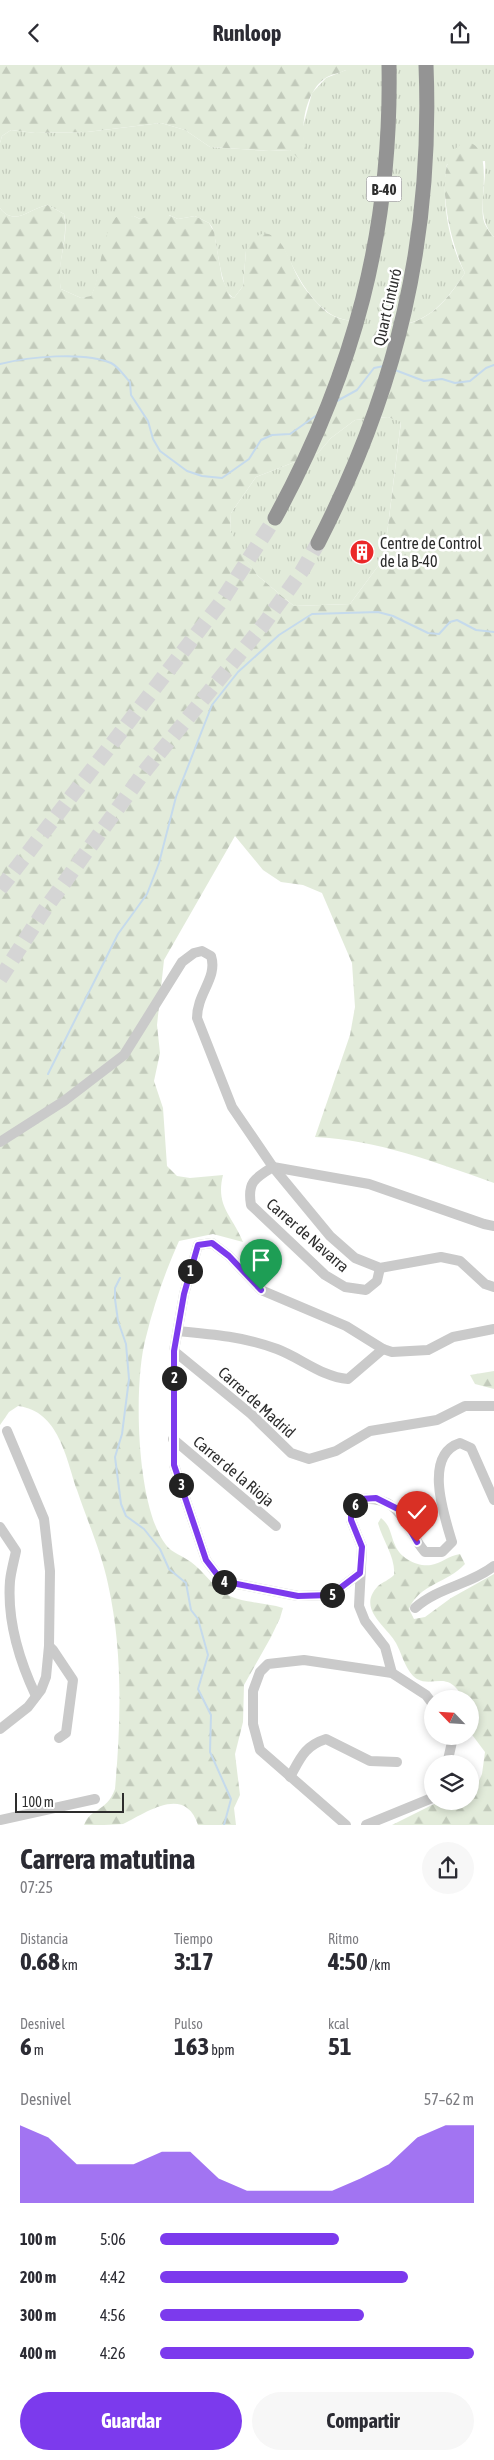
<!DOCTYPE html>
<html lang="es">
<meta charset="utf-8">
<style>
body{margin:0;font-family:"Asap Condensed",sans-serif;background:#f7f7f7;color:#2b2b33;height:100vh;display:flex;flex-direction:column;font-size:19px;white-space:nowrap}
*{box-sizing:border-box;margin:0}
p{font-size:16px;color:#7c7c81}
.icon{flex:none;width:28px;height:28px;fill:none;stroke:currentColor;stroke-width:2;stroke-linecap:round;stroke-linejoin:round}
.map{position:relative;height:1760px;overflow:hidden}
.panel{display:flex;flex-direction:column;background:#fff;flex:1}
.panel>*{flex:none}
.needle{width:32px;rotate:295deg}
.buttons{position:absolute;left:424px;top:1625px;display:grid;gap:10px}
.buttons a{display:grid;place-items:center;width:55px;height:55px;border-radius:50%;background:#fff;box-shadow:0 2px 8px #0003;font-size:25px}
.scale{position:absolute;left:15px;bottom:12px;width:109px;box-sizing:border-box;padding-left:5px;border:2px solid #2d2d2d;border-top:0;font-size:14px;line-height:18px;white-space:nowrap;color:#2d2d2d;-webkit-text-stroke:4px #fff;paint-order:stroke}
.pin{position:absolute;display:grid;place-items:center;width:42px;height:42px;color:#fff;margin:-51px -21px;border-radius:50% 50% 50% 0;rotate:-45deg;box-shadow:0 0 5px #0007}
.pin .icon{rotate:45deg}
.km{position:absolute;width:25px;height:25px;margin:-12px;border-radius:50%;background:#222;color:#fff;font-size:14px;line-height:25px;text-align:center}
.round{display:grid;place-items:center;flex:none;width:52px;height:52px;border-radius:26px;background:#f7f7f7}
.overview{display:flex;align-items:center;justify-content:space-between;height:85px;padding:0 20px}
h1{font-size:28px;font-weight:700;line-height:38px}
.stats{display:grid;grid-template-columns:repeat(3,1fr);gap:8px;height:85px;padding:5px 20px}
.stats div{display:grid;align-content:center}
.stats b{font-size:25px;font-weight:700}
.stats small{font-size:14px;font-weight:400}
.stats p{font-size:14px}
.chart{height:140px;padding:10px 20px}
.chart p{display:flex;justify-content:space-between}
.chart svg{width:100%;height:90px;margin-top:5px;fill:#7c3aed;opacity:.7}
.cta{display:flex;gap:10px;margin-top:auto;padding:10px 20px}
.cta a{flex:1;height:58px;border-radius:30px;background:#7c3aed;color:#fff;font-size:20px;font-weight:700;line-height:58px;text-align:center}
.cta a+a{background:#f7f7f7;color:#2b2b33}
ul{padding:0 20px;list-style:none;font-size:16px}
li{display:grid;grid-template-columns:80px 60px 1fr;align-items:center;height:38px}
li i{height:12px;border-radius:6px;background:#7c3aed}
header{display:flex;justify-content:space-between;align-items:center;height:65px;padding:0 20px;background:#fff;font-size:22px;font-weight:700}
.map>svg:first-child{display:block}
.grass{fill:url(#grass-tufts)}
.forest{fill:url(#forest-firs);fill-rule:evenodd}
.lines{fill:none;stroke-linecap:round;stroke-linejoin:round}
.stream{stroke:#c5daec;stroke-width:2}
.highway-tunnel{stroke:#d5d5d5;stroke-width:15;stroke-dasharray:15 8;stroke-linecap:butt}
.minor{stroke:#cacaca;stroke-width:10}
.highway{stroke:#949494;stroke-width:15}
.route-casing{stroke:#fff;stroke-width:10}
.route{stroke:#7c3aed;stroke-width:6}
.labels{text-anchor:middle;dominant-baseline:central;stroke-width:5;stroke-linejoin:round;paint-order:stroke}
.shield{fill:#fff;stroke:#6c6c6c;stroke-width:1}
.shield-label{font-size:15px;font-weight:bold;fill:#2d2d2d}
.street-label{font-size:16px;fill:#2d2d2d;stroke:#fff}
.poi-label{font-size:16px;fill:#2d2d2d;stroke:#fff;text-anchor:start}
</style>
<header><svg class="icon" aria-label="back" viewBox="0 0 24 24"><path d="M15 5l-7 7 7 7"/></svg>Runloop<svg class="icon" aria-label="share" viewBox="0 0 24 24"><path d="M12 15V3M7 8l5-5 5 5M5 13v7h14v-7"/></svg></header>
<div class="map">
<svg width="494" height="1760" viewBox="0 0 494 1760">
<defs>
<pattern id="grass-tufts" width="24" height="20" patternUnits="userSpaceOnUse" patternTransform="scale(1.25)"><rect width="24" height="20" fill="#e2ebda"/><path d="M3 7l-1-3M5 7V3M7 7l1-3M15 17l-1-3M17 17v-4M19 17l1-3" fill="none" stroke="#c2cabb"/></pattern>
<pattern id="forest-firs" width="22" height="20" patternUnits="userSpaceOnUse" patternTransform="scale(1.25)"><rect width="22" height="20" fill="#e2ebda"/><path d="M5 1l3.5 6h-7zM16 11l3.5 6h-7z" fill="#c2cabb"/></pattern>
</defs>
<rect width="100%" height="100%" fill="#fff"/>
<g class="grass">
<path d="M346 0H494V172C474 150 487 123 485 96L447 99C441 134 448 177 465 208 436 252 414 268 360 258 347 255 335 254 325 245 305 229 294 204 283 182L246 186 243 221 234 233C220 227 218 178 212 162L209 158 195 151 178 154 169 150 140 154 134 151 113 157 95 222 91 232 81 233 61 224C55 198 70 174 64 149L48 140C31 142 15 163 0 143V78L2 71 11 65 35 68 87 67 161 58 185 65 210 82 269 86 290 85 311 98 304 79 302 65 312 28 326 13 346 5Z"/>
<polygon points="388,352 401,356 384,493 350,539 294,541 258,511 237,482 230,465 231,448 256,412 318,388 331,373 355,355"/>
</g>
<g class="forest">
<path d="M0 0H346V5C340 8 333 9 327 12 308 23 301 55 304 75 305 83 310 89 311 98L307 102 290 85 269 86 210 82 185 65 161 58 87 67 35 68 11 65 2 71 0 78Z"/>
<path d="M466 77C494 80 480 132 483 152 484 160 489 166 494 172V1118C435 1097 378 1075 315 1072L350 970 355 942 352 898 322 828 303 820 281 817 263 805 235 771 164 895 157 960 160 988 154 1016 163 1043 167 1101 177 1111 190 1113 223 1110C215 1142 233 1151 243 1177L213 1169 179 1176C165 1207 154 1239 146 1272 133 1318 136 1442 166 1480 172 1488 183 1491 191 1497 202 1505 210 1517 221 1526 237 1538 263 1537 283 1543L280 1553 271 1572 244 1620 243 1657 235 1689 240 1730 234 1743 236 1760H198C185 1719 146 1748 123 1759 114 1760 94 1760 84 1760 91 1742 106 1748 115 1724 121 1656 123 1586 108 1519 102 1489 87 1455 77 1425 66 1393 59 1346 18 1341L9 1347 0 1360V143C15 163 31 142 48 140L64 149C69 174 56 198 61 224L81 233 91 231C102 208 100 171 116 152L134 151 140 154 164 148 178 154 195 151 209 158 214 167 222 213 230 231 234 233 243 221 246 186C251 175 261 162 274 172 287 181 291 201 299 214 304 224 315 236 323 244 332 253 345 255 358 257 413 268 435 254 465 208 451 181 427 90 466 77ZM388 352 401 357 384 493 350 539 294 541 258 511 238 482 230 465 231 448 256 412 318 388 331 373 355 355Z"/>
<polygon points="494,1306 494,1324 475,1319 470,1310"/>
<path d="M381 1453C391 1461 390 1469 395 1480 400 1493 417 1502 431 1500 442 1498 448 1491 460 1489L465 1499C448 1518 419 1519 409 1544L414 1554 425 1552 451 1533 494 1509V1760H392L434 1739 452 1740 470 1736 482 1709 485 1687 470 1667V1634H463C449 1604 433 1623 417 1614 406 1607 402 1589 396 1578 387 1561 356 1544 378 1521 383 1517 389 1515 394 1510 396 1493 382 1474 378 1458Z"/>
</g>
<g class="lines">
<g class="stream">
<path d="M0 299C28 292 84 286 111 298 119 302 124 311 130 317L131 330 148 356 153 374 160 386 187 406 202 411 222 413 249 394 261 375 272 370 290 369 317 350"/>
<polyline points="395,305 424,316 442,314 455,318 470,316 486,303 494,300"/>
<polyline points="337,336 357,325 374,303 384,301"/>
<polyline points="48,1009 118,869 147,829 159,798 176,732 212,640 238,607 279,570 312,549 378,547 393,551 428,568 439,569 450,557 457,555 476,565 494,567"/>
<polyline points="120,1213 115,1223 115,1234 118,1256 126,1279 129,1314 122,1369 115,1392 121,1439 126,1451 144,1464 160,1484 169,1504 186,1518 191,1545 198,1554 208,1590 198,1624 211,1650 210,1687 231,1734 224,1760"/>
</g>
<g class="highway-tunnel">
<polyline points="0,824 221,537 275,453"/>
<polyline points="0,914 43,847 144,707 264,559 302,506 318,478"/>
</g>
<g class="minor">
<path d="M0 1077 64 1036 124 990 182 897 194 888 202 886 211 891C218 913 197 928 197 953L232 1042 273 1102 330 1171 355 1193 380 1203 441 1192 460 1196 485 1219 494 1222"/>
<polyline points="273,1102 369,1119 484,1159 494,1161"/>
<path d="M273 1102C255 1113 247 1117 251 1140L325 1210 345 1222 366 1225 377 1216 380 1203"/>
<path d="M178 1266C211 1269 246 1272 277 1284 301 1293 322 1312 348 1314L383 1284"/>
<polyline points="174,1286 251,1349 291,1388 309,1394 336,1386 370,1366 437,1355 465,1341 494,1341"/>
<polyline points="173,1374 276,1461"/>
<path d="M0 1462 16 1486C14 1496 11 1506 10 1516 7 1555 20 1597 36 1631"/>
<polyline points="360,1508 331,1530 298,1531 222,1516 206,1495 174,1400 174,1286 184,1229 198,1180 212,1178 229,1191 261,1225 346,1261 383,1284 392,1287 428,1285 453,1272 494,1264"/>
<path d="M415 1543C438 1522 470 1520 494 1501"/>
<polyline points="49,1581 53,1585 73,1615 66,1668 59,1673"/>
<path d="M392 1608 385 1582 365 1556 359 1541 362 1482 351 1455V1444L361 1434C403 1431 403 1461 425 1487H442L452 1477C444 1450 423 1390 460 1378L471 1383 494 1435"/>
<polyline points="0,1664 28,1642 41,1625 46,1612 49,1581 50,1506 44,1454 7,1366"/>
<polyline points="447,1699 452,1677 450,1671"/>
<path d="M290 1712C300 1694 304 1681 326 1674L370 1696 397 1697"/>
<polyline points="0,1755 95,1734"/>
<polyline points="346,1760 260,1685 253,1659 253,1626 260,1607 268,1599 304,1595 392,1608 426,1630 432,1638"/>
<polyline points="366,1760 432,1733"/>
</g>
<g class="highway">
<path d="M275 453C354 308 392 165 389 0"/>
<path d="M318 478C397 324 433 174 426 0"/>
</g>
</g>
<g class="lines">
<defs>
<polyline id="route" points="261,1225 229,1191 212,1178 198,1180 184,1229 174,1286 174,1400 206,1495 222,1516 298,1531 331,1530 360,1508 362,1482 351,1455 351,1444 361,1434 376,1433 398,1444 417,1477"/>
</defs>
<use href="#route" class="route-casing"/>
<use href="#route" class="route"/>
</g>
<defs>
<symbol id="building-disc" viewBox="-11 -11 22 22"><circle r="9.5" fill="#eb2829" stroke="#fff"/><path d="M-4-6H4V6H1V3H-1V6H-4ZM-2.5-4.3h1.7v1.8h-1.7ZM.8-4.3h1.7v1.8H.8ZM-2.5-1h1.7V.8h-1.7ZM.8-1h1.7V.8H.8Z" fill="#fff"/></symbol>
</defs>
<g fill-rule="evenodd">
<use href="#building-disc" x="348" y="473" width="28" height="28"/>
</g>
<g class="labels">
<rect class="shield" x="366.5" y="111.5" width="35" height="25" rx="4"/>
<g class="shield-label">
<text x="384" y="124">B-40</text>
</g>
<g class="street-label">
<text transform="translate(387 242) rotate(-77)">Quart Cinturó</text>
<text transform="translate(308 1170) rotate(41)">Carrer de Navarra</text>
<text transform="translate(257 1337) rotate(42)">Carrer de Madrid</text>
<text transform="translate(234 1406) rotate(40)">Carrer de la Rioja</text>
</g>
<g class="poi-label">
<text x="380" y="478">Centre de Control<tspan x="380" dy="18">de la B-40</tspan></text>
</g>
</g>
</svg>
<div class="buttons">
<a><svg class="needle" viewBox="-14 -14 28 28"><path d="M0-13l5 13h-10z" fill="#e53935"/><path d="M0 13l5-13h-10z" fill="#7c7c81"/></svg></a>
<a><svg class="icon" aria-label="layers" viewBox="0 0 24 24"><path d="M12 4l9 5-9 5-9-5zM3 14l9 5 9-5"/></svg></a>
</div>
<div class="scale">100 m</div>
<div class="pin" style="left:261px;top:1225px;background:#1e9e55"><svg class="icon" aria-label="arrive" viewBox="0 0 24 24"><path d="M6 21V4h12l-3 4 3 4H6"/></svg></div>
<div class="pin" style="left:417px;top:1477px;background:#d93025"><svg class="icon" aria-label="check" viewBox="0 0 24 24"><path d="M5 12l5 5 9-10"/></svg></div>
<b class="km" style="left:190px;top:1206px">1</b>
<b class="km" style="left:174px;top:1313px">2</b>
<b class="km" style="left:181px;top:1420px">3</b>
<b class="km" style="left:224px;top:1517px">4</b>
<b class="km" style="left:332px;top:1530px">5</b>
<b class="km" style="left:355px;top:1440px">6</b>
</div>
<section class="panel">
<div class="overview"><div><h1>Carrera matutina</h1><p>07:25</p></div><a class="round"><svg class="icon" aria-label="share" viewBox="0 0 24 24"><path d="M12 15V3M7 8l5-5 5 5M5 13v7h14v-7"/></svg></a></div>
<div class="stats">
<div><p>Distancia</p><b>0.68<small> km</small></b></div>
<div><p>Tiempo</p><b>3:17</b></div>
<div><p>Ritmo</p><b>4:50<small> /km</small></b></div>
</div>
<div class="stats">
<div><p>Desnivel</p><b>6<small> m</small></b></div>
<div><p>Pulso</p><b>163<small> bpm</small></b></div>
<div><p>kcal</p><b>51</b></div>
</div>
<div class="chart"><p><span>Desnivel</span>57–62 m</p>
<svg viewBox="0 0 160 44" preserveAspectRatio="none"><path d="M0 44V6L10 12L20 25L30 25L40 25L50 19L60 19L70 32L80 38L90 38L100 38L110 38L120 32L130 25L140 12L150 6L160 6V44z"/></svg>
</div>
<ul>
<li><b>100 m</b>5:06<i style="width:57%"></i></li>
<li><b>200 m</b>4:42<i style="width:79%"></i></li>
<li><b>300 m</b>4:56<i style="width:65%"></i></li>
<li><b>400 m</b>4:26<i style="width:100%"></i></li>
</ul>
<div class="cta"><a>Guardar</a><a>Compartir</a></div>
</section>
